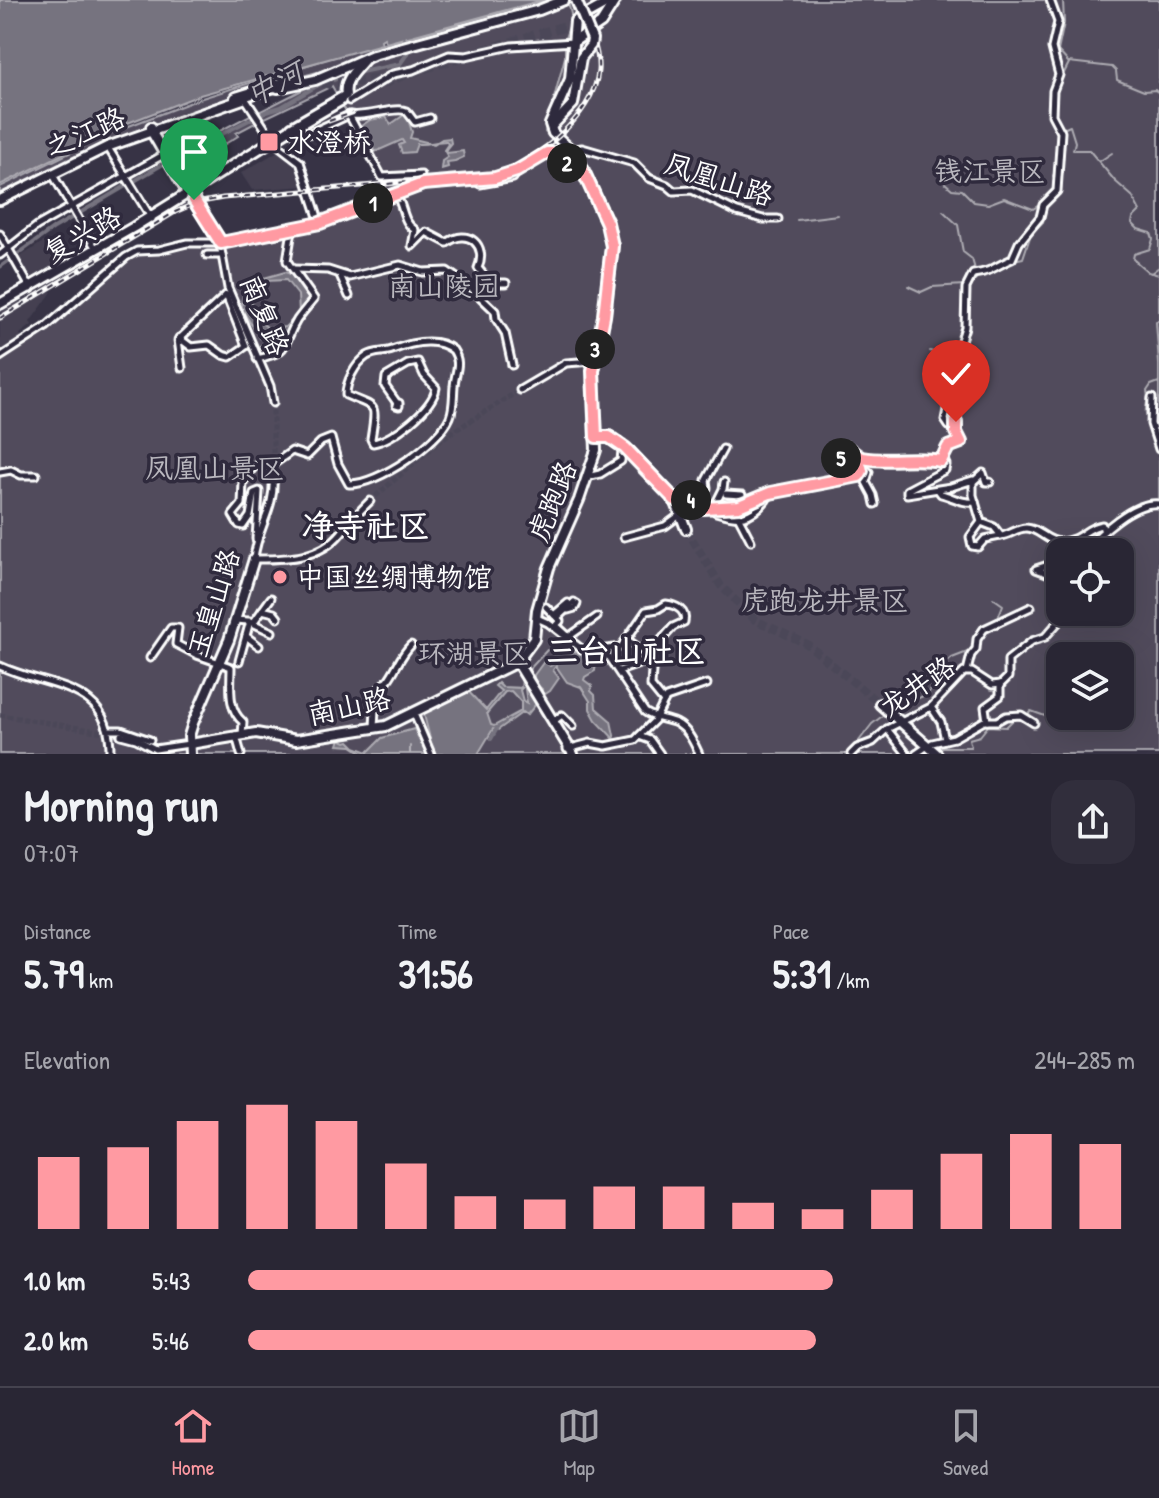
<!DOCTYPE html>
<meta charset="utf-8">
<style>
body{margin:0;font-family:"Patrick Hand","LXGW WenKai TC",sans-serif;background:#312e3c;color:#f1f3f6;height:100vh;display:flex;flex-direction:column;font-size:30px;white-space:nowrap}
*{box-sizing:border-box;margin:0}
p{font-size:26px;color:#a5a5ac}
.icon{flex:none;width:44px;height:44px;fill:none;stroke:currentColor;stroke-width:2;stroke-linecap:round;stroke-linejoin:round}
.map{position:relative;height:754px;overflow:hidden}
.details{display:flex;flex-direction:column;background:#292634;flex:1}
.details>*{flex:none}
.tools{position:absolute;left:1046px;top:538px;display:grid;gap:16px}
.tools a{display:grid;place-items:center;width:88px;height:88px;border-radius:16px;background:#292634;box-shadow:0 8px 32px #0002,0 0 0 2px #45434f;font-size:40px}
.pin{position:absolute;display:grid;place-items:center;width:68px;height:68px;color:#fff;margin:-82px -34px;border-radius:50% 50% 50% 0;rotate:-45deg;box-shadow:0 0 8px #0007}
.pin .icon{rotate:45deg}
.km{position:absolute;width:40px;height:40px;margin:-20px;border-radius:50%;background:#222;color:#fff;font-size:22px;line-height:40px;text-align:center}
.round{display:grid;place-items:center;flex:none;width:84px;height:84px;border-radius:24px;background:#312e3c}
.headline{display:flex;align-items:center;justify-content:space-between;height:136px;padding:0 24px}
h1{font-size:44px;font-weight:700;line-height:60px}
.metrics{display:grid;grid-template-columns:repeat(3,1fr);gap:12px;height:136px;padding:8px 24px}
.metrics div{display:grid;align-content:center}
.metrics b{font-size:40px;font-weight:700}
.metrics small{font-size:22px;font-weight:400}
.metrics p{font-size:22px}
.chart{height:224px;padding:16px 24px}
.chart p{display:flex;justify-content:space-between}
.chart svg{width:100%;height:144px;margin-top:8px;stroke:#ff9aa2;stroke-width:6}
ul{padding:0 24px;list-style:none;font-size:26px}
li{display:grid;grid-template-columns:128px 96px 1fr;align-items:center;height:60px}
li i{height:20px;border-radius:10px;background:#ff9aa2}
.menu{display:flex;justify-content:space-around;align-items:center;height:112px;border-top:2px solid #45434f;background:#292634;font-size:22px;color:#a5a5ac}
.menu a{display:grid;justify-items:center;gap:4px}
.menu .active{color:#ff9aa2}
.map>svg:first-child{display:block}
.built{fill:#444051}
.green{fill:#514c5c;stroke:#a8a6ae;stroke-width:2;fill-rule:evenodd}
.water{fill:#76737f;stroke:#adabb2;stroke-width:2;fill-rule:evenodd}
.lines{fill:none;stroke-linecap:round;stroke-linejoin:round}
.stream{stroke:#adabb2;stroke-width:2}
.canal{stroke:#76737f;stroke-width:4}
.ferry{stroke:#b4b2b9;stroke-width:2;stroke-dasharray:10 8;stroke-linecap:butt}
.minor-tunnel{stroke:#4b4758;stroke-width:5;stroke-dasharray:5 2.5;stroke-linecap:butt}
.major-tunnel{stroke:#4b4758;stroke-width:8;stroke-dasharray:8 4;stroke-linecap:butt}
.highway-tunnel{stroke:#4b4758;stroke-width:10;stroke-dasharray:10 5;stroke-linecap:butt}
.minor-casing{stroke:#fff;stroke-width:11}
.major-casing{stroke:#fff;stroke-width:14}
.highway-casing{stroke:#fff;stroke-width:16}
.minor{stroke:#2f2a3d;stroke-width:5}
.major{stroke:#2f2a3d;stroke-width:8}
.highway{stroke:#2f2a3d;stroke-width:10}
.rail-casing{stroke:#fff;stroke-width:5}
.rail{stroke:#2f2a3d;stroke-width:2;stroke-dasharray:6;stroke-linecap:butt}
.major-bridge-casing{stroke:#fff;stroke-width:14;stroke-linecap:butt}
.major-bridge{stroke:#2f2a3d;stroke-width:8}
.route-casing{stroke:#fff;stroke-width:16}
.route{stroke:#ff9aa2;stroke-width:10}
.poi-dot{fill:#ff9aa2;stroke:#2f2a3d;stroke-width:3}
.labels{text-anchor:middle;dominant-baseline:central;stroke-width:7;stroke-linejoin:round;paint-order:stroke}
.street-label{font-size:28px;fill:#fff;stroke:#2f2a3d}
.poi-label{font-size:28px;fill:#fff;stroke:#2f2a3d;text-anchor:start}
.park-label{font-size:28px;fill:#b9b7be;stroke:#2f2a3d}
.water-label{font-size:30px;font-style:italic;fill:#b4b2b9;stroke:#2f2a3d}
.quarter-label{font-size:32px;font-weight:bold;fill:#fff;stroke:#2f2a3d}
</style>
<div class="map">
<svg width="1159" height="754" viewBox="0 0 1159 754">
<rect width="100%" height="100%" fill="#373345"/>
<filter id="ink" filterUnits="userSpaceOnUse"><feTurbulence type="fractalNoise" baseFrequency=".0125" numOctaves="2"/><feDisplacementMap in="SourceGraphic" scale="16" xChannelSelector="R" yChannelSelector="G"/><feConvolveMatrix kernelMatrix="1 2 1 2 8 2 1 2 1" color-interpolation-filters="sRGB"/></filter>
<g filter="url(#ink)">
<g class="built">
<polygon points="280,150 300,163 306,186 252,190 241,173"/>
<polygon points="46,240 61,264 30,281 17,259"/>
<polygon points="47,292 52,292 30,322 32,325 20,334 22,338 0,356 0,312 18,301 25,305"/>
</g>
<g class="green">
<path d="M546 0H1159V754H0V359L74 307 130 253 217 242 325 221 390 198 380 173 332 86 261 120 257 113 326 78 321 71 245 92 131 133 0 196V187L108 134 202 98 330 58ZM1060 552H1120V612H1060ZM1060 656H1120V716H1060Z"/>
<polygon points="252,114 257,122 236,133 238,136 225,144 222,141 213,146 210,143 202,147 204,150 196,155 191,146"/>
</g>
<g class="water">
<polygon points="0,0 543,0 386,43 384,38 381,40 382,44 200,95 120,126 0,185"/>
<path d="M404 115 407 116 412 132 410 138 434 144 442 139 450 138 451 143 446 149 447 153 463 151 464 157 455 161 447 162 448 167 441 169 442 161 448 157 444 150 448 144 446 141C436 141 429 145 417 144L414 152 402 153 399 145 404 143 402 140 375 152 361 126 370 120 386 117 391 124Z"/>
<path d="M285 272C295 274 308 291 310 301 301 313 287 339 278 346L277 344 261 345 269 339 260 338C242 308 230 303 259 276L264 278ZM286 280 298 295 299 313 285 327 268 328 252 315V296L265 281Z"/>
<path d="M571 650 596 659 595 671 585 677 584 680 592 686 591 691 595 695 596 708 611 721 615 740 596 720 590 709V701L581 687 567 682 556 666 553 670 559 678 550 691 542 696V689L537 685 529 688 536 704 527 715 523 712 498 730 493 729 478 754H434L423 711 467 690 486 710 501 691 495 686 498 683 502 687 522 688 520 690 523 701 527 703 525 689 534 683V675L545 660 550 666 554 664V656ZM511 691 521 702V711L494 726 491 725 487 713 505 692Z"/>
<polygon points="414,729 427,754 364,754 352,746 338,745 340,739 346,742 349,741 355,747 368,752 382,738"/>
</g>
<g class="lines">
<g class="stream">
<polyline points="568,2 572,18 565,38 565,57 545,132 570,161"/>
<polyline points="1069,62 1112,67 1116,71 1117,80 1144,91 1155,90 1159,93"/>
<polyline points="1055,115 1056,89 1069,63 1058,51 1064,23 1063,0"/>
<polyline points="1056,132 1070,126 1075,142 1073,150 1089,150 1115,181 1132,196 1140,211 1133,218 1132,223 1138,229 1151,233 1153,239 1150,249 1134,254 1133,259 1148,272 1159,275"/>
<polyline points="580,160 590,151"/>
<polyline points="1100,161 1112,153"/>
<polyline points="1056,181 1053,176 1056,169"/>
<polyline points="945,183 952,189 962,190 974,202 988,204 1004,198 1033,209 1042,203"/>
<polyline points="677,193 688,192 697,196"/>
<polyline points="943,211 958,225 963,252 972,259 976,273"/>
<polyline points="797,220 838,215"/>
<polyline points="763,222 775,222"/>
<polyline points="1043,222 1045,208 1050,201"/>
<polyline points="1014,260 1023,258 1031,234 1042,223"/>
<polyline points="1151,273 1159,267"/>
<polyline points="983,275 989,275 994,270"/>
<polyline points="908,286 921,292 932,287 964,285"/>
<polyline points="1159,320 1156,322 1159,364"/>
<polyline points="966,333 967,320"/>
<polyline points="930,351 938,354 955,352"/>
<path d="M1148 420C1142 409 1150 402 1147 391L1151 385 1159 382"/>
<polyline points="993,598 1003,605 999,615"/>
<polyline points="992,623 1003,617"/>
<polyline points="527,672 547,650"/>
<polyline points="521,688 522,679"/>
<polyline points="890,710 928,694 943,666 952,658 970,651"/>
<polyline points="933,747 971,747 969,739 980,736 988,726 1006,727 1015,718 1022,721 1031,711 1045,716"/>
<polyline points="852,750 872,724 885,714"/>
</g>
<g class="canal">
<polyline points="356,73 400,64 407,54 404,39"/>
<polyline points="175,158 267,111 281,107 320,84 349,75"/>
<polyline points="0,267 54,228 165,163"/>
<polyline points="491,739 496,730"/>
</g>
<polyline class="ferry" points="410,754 410,746 411,754"/>
<g class="minor-tunnel">
<polyline points="273,403 273,475"/>
<polyline points="370,501 443,438 520,390"/>
<polyline points="0,715 121,735"/>
</g>
<polyline class="major-tunnel" points="686,529 721,586 755,620 807,644 880,704"/>
<g class="highway-tunnel">
<polyline points="482,51 576,23 622,0"/>
<polyline points="322,79 360,81 382,79"/>
<polyline points="307,82 327,83 354,93"/>
<polyline points="341,102 403,75 467,55"/>
</g>
<defs>
<g id="minor">
<polyline points="245,98 274,142 300,162 320,223"/>
<polyline points="349,101 393,74 413,70 449,55 466,56 511,46 574,42"/>
<path d="M350 115C364 118 396 106 406 111 408 112 413 120 415 122L430 118"/>
<polyline points="177,122 210,180"/>
<polyline points="297,139 349,115 382,177 421,175"/>
<polyline points="107,146 152,219"/>
<polyline points="577,153 576,149 582,148 634,163 649,178 667,185 674,191 692,190 737,212 763,219 778,219"/>
<polyline points="53,175 96,249"/>
<polyline points="480,184 513,178 517,171"/>
<path d="M396 195C404 206 402 222 415 230L412 246 426 232 447 243C468 227 488 246 478 268L490 283H506"/>
<polyline points="0,234 31,289"/>
<polyline points="220,244 228,288 270,386 273,403"/>
<polyline points="0,255 37,226 165,154"/>
<polyline points="207,255 222,255"/>
<polyline points="294,269 328,270 350,277 400,265 423,272 447,271 471,288 495,311 496,319 505,333 512,365"/>
<polyline points="340,275 349,296"/>
<polyline points="179,338 191,347 209,345 223,355 230,357 246,346 226,295"/>
<polyline points="0,357 46,327 126,257 137,251 159,250 187,243 221,243 303,227 339,217 423,184 495,178 517,171 547,153 557,153 570,164 580,161"/>
<path d="M257 359C291 352 282 345 297 320 302 313 308 306 314 299L287 261 292 230"/>
<polyline points="182,368 178,340 226,295"/>
<polyline points="520,390 566,363 593,361"/>
<polyline points="1152,398 1151,424 1159,449"/>
<polygon points="397,403 399,403 399,406 396,405"/>
<path d="M941 461 948 447 961 442 956 432 957 423 949 426 945 420 951 388 950 377 965 327 966 288 973 274C992 272 995 266 1012 259L1019 243 1040 217 1043 205 1057 191 1061 132 1052 115 1053 91 1059 75 1052 48 1058 22 1050 0"/>
<polyline points="862,466 869,472 866,482 873,495 875,504"/>
<polyline points="0,472 11,470 21,475 36,475"/>
<path d="M273 475C276 509 257 527 254 559 285 559 319 560 341 533 350 521 359 512 370 501"/>
<polyline points="587,477 600,474 621,461 622,450 625,448"/>
<polyline points="974,481 983,473 986,482 990,482"/>
<path d="M724 482 723 489 714 507 716 512C739 519 750 520 766 500L765 495"/>
<path d="M938 490 941 494C953 497 963 504 975 502"/>
<polyline points="726,494 742,495 745,505"/>
<path d="M675 500 692 501 704 508 739 506 770 493 856 477 862 473 861 467 845 461 841 456 842 450 848 448 861 458 884 461 896 458 930 459 946 465 945 470 907 490V494L951 487 973 480V495L981 522 994 527 1001 536C1010 535 1017 528 1026 528 1039 528 1046 542 1061 542 1080 541 1086 527 1102 525L1103 529"/>
<polyline points="694,502 707,488 706,480 723,449"/>
<polyline points="737,506 738,516 751,541"/>
<polyline points="981,522 970,537 972,546 978,547 985,539 1000,536"/>
<polyline points="624,537 665,526 680,515"/>
<path d="M256 539 259 491 254 493 250 516 243 526 239 525 233 515 242 504 243 482 252 469 257 465H272L292 451 307 456 321 442 331 438 338 464 349 484C378 485 439 443 450 417 454 407 453 396 454 386 455 371 462 364 453 350 436 336 410 343 392 350 384 353 375 351 367 356 355 364 346 382 346 395 377 409 377 401 371 439L373 443C393 440 433 408 436 388L424 375 418 362 408 364 386 377 385 386 397 403"/>
<path d="M1083 552C1099 534 1133 501 1159 504"/>
<polyline points="1060,561 1036,569 1060,578"/>
<polyline points="546,607 560,621 556,625 569,637"/>
<polyline points="262,610 274,613 278,618"/>
<polyline points="568,610 575,608 577,604"/>
<polyline points="554,615 568,603"/>
<path d="M537 618 548 623 583 650 605 652 645 712C654 719 665 718 676 723 688 729 694 743 699 754"/>
<polyline points="557,618 574,602"/>
<polyline points="235,620 248,621 272,632"/>
<polyline points="253,623 271,598"/>
<polyline points="246,636 259,646"/>
<polyline points="567,638 597,617"/>
<polyline points="629,641 648,655 652,671 651,686 664,702"/>
<path d="M601 650 621 647 646 611 658 609 666 604C676 605 687 611 684 622L673 627 648 655"/>
<path d="M150 658 171 628H178L176 644 197 655 231 667C231 686 227 709 243 722L242 735"/>
<polyline points="239,661 250,621"/>
<path d="M0 666C49 689 112 682 110 754"/>
<polyline points="619,671 647,661"/>
<polyline points="967,671 971,655 976,649 977,639 984,629 1031,607"/>
<polyline points="931,707 941,722 945,740"/>
<polyline points="414,714 431,754"/>
<polyline points="554,721 562,715 573,726"/>
<polyline points="987,721 985,707 1000,696 1000,684"/>
<path d="M374 727 376 691C394 680 396 660 411 645"/>
<polyline points="887,729 907,754"/>
<polyline points="108,730 121,730 150,740"/>
<polyline points="121,735 136,739 155,749 189,744"/>
<polyline points="236,736 241,754"/>
<polyline points="639,736 650,740 660,754"/>
<polyline points="567,749 590,743 606,746 635,740 655,720 666,698 707,684"/>
<polyline points="851,754 857,748 873,742 887,729 931,707 964,672 972,672 992,685 1001,684 1008,677 1008,660 1032,641 1045,637 1060,620 1062,612"/>
<polyline points="916,754 932,743 954,738 984,721 997,721 1006,716 1021,715 1034,723"/>
</g>
<g id="major">
<polyline points="575,41 601,23 615,1"/>
<polyline points="278,88 315,80 373,55 539,10 564,0"/>
<path d="M336 101 346 95C343 80 356 70 365 59"/>
<polyline points="552,126 573,104 581,58 591,45"/>
<polyline points="151,127 151,131 187,192"/>
<polyline points="173,160 192,189"/>
<polyline points="191,196 221,243"/>
<polyline points="0,200 107,147 243,99"/>
<polyline points="0,304 134,227 297,125"/>
<polyline points="596,437 609,437 630,452 675,500 686,529"/>
<polyline points="517,662 573,754"/>
<polyline points="880,704 937,754"/>
<polyline points="190,744 256,733 296,740 386,726 517,662 534,639 537,610 549,568 579,500 596,450 593,371 604,316 612,246 607,223 579,162 572,151 553,133 550,124 570,79 575,21 613,0"/>
<polyline points="190,754 189,736 193,723 229,640 254,559"/>
</g>
<g id="highway">
<polyline points="236,98 284,83"/>
<polyline points="292,128 340,100"/>
</g>
</defs>
<use href="#minor" class="minor-casing"/>
<use href="#major" class="major-casing"/>
<use href="#highway" class="highway-casing"/>
<use href="#minor" class="minor"/>
<use href="#major" class="major"/>
<use href="#highway" class="highway"/>
<defs>
<g id="rail">
<polyline points="329,121 352,113"/>
<path d="M0 318 175 212 196 203 223 198 491 175C532 166 595 115 598 71 600 47 586 22 576 0"/>
</g>
</defs>
<use href="#rail" class="rail-casing"/>
<use href="#rail" class="rail"/>
<defs>
<polyline id="major-bridge" points="576,0 592,39 591,45"/>
</defs>
<use href="#major-bridge" class="major-bridge-casing"/>
<use href="#major-bridge" class="major-bridge"/>
</g>
</g>
<g class="lines" filter="url(#ink)">
<defs>
<path id="route" d="M194 200 221 243 320 223 423 184 495 178 517 171 547 153H557L570 164 579 162 607 223 612 246 604 316 593 371 596 437H609L625 448 675 500 692 501 704 508 739 506 770 493 859 476 862 471 861 467 842 459 841 452 846 448C852 450 856 456 862 458 888 463 915 456 941 461L948 447 961 442 956 432V422"/>
</defs>
<use href="#route" class="route-casing"/>
<use href="#route" class="route"/>
</g>
<g class="poi-dot">
<rect x="259" y="132" width="20" height="20" rx="4"/>
<circle cx="280" cy="577" r="8"/>
</g>
<g class="labels">
<g class="street-label">
<text transform="translate(85 132) rotate(-24)">之江路</text>
<text transform="translate(719 179) rotate(18)">凤凰山路</text>
<text transform="translate(82 234) rotate(-30)">复兴路</text>
<text transform="translate(265 315) rotate(68)">南复路</text>
<text transform="translate(552 501) rotate(-68)">虎跑路</text>
<text transform="translate(213 603) rotate(-72)">玉皇山路</text>
<text transform="translate(917 686) rotate(-34)">龙井路</text>
<text transform="translate(349 706) rotate(-12)">南山路</text>
</g>
<g class="poi-label">
<text x="287" y="142">水澄桥</text>
<text x="296" y="577">中国丝绸博物馆</text>
</g>
<g class="park-label">
<text x="990" y="171">钱江景区</text>
<text x="444" y="286">南山陵园</text>
<text x="215" y="468">凤凰山景区</text>
<text x="825" y="600">虎跑龙井景区</text>
<text x="474" y="653">环湖景区</text>
</g>
<g class="water-label">
<text transform="translate(274 83) rotate(-27)">中河</text>
</g>
<g class="quarter-label">
<text x="366" y="525">净寺社区</text>
<text x="626" y="650">三台山社区</text>
</g>
</g>
</svg>
<div class="tools">
<a><svg class="icon" aria-label="locate" viewBox="0 0 24 24"><circle cx="12" cy="12" r="6"/><path d="M12 2v4M12 18v4M2 12h4M18 12h4"/></svg></a>
<a><svg class="icon" aria-label="layers" viewBox="0 0 24 24"><path d="M12 4l9 5-9 5-9-5zM3 14l9 5 9-5"/></svg></a>
</div>
<div class="pin" style="left:194px;top:200px;background:#1e9e55"><svg class="icon" aria-label="arrive" viewBox="0 0 24 24"><path d="M6 21V4h12l-3 4 3 4H6"/></svg></div>
<div class="pin" style="left:956px;top:422px;background:#d93025"><svg class="icon" aria-label="check" viewBox="0 0 24 24"><path d="M5 12l5 5 9-10"/></svg></div>
<b class="km" style="left:373px;top:203px">1</b>
<b class="km" style="left:567px;top:163px">2</b>
<b class="km" style="left:595px;top:349px">3</b>
<b class="km" style="left:691px;top:500px">4</b>
<b class="km" style="left:841px;top:458px">5</b>
</div>
<section class="details">
<div class="headline"><div><h1>Morning run</h1><p>07:07</p></div><a class="round"><svg class="icon" aria-label="share" viewBox="0 0 24 24"><path d="M12 15V3M7 8l5-5 5 5M5 13v7h14v-7"/></svg></a></div>
<div class="metrics">
<div><p>Distance</p><b>5.79<small> km</small></b></div>
<div><p>Time</p><b>31:56</b></div>
<div><p>Pace</p><b>5:31<small> /km</small></b></div>
</div>
<div class="chart"><p><span>Elevation</span>244–285 m</p>
<svg viewBox="0 0 160 44" preserveAspectRatio="none"><path d="M5 44V22M15 44V19M25 44V11M35 44V6M45 44V11M55 44V24M65 44V34M75 44V35M85 44V31M95 44V31M105 44V36M115 44V38M125 44V32M135 44V21M145 44V15M155 44V18"/></svg>
</div>
<ul>
<li><b>1.0 km</b>5:43<i style="width:66%"></i></li>
<li><b>2.0 km</b>5:46<i style="width:64%"></i></li>
</ul>
</section>
<nav class="menu">
<a class="active"><svg class="icon" aria-label="home" viewBox="0 0 24 24"><path d="M3 11l9-7 9 7M6 9v11h12V9"/></svg>Home</a>
<a><svg class="icon" aria-label="map" viewBox="0 0 24 24"><path d="M3 6l6-2 6 2 6-2v14l-6 2-6-2-6 2zM9 4v14M15 6v14"/></svg>Map</a>
<a><svg class="icon" aria-label="saved" viewBox="0 0 24 24"><path d="M7 4h10v16l-5-4-5 4z"/></svg>Saved</a>
</nav>
